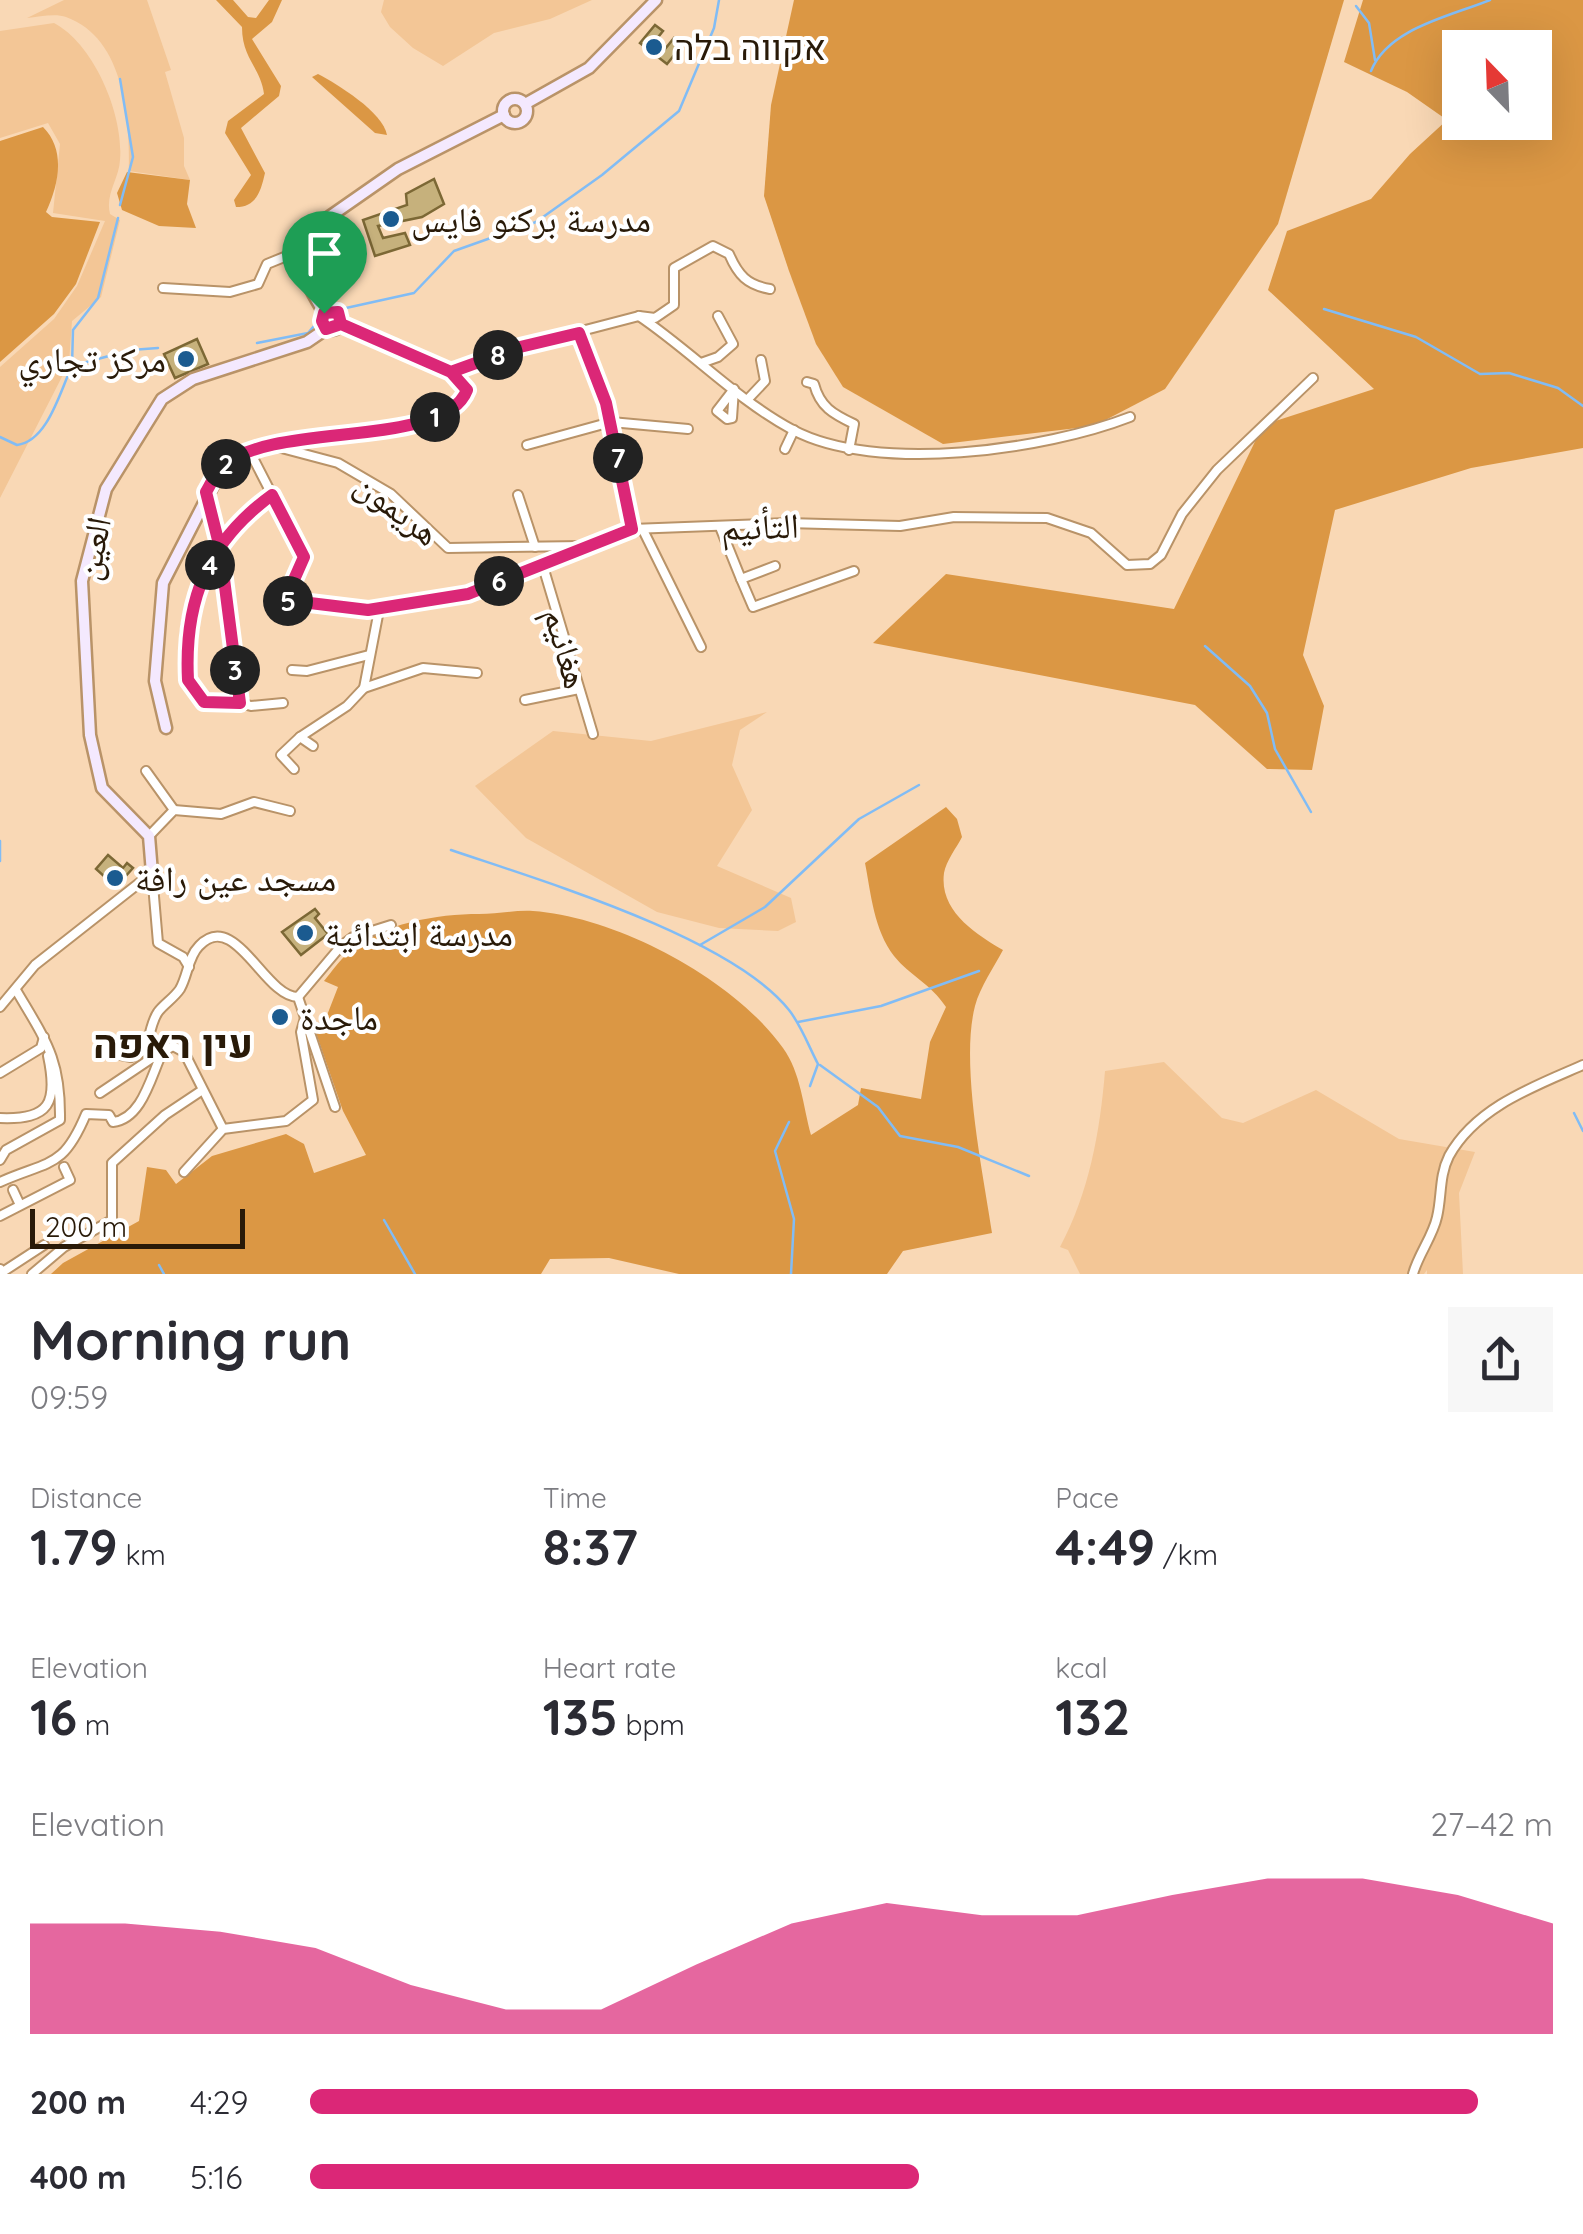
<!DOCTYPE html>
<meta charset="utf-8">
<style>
body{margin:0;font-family:Quicksand,"Noto Naskh Arabic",Heebo,sans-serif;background:#f7f7f7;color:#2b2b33;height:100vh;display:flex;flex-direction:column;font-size:38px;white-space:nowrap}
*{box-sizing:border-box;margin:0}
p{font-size:32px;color:#7c7c81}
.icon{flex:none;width:55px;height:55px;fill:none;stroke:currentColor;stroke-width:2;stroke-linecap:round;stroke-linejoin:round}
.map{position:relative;height:1274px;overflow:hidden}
.details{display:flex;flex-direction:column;background:#fff;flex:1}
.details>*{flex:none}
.needle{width:65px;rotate:337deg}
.fabs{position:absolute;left:1442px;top:30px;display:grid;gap:20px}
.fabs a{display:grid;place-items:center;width:110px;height:110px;border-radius:0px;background:#fff;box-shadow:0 10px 40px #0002;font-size:50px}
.scale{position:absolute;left:30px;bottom:25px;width:215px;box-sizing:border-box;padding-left:10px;border:5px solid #291a08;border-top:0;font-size:28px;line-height:35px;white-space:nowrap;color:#291a08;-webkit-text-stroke:8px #fff;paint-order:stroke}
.pin{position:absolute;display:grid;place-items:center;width:85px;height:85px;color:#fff;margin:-102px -42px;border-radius:50% 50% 50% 0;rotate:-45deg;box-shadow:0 0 10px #0007}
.pin .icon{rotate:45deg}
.km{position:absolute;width:50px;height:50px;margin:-25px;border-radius:50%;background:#222;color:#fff;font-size:28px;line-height:50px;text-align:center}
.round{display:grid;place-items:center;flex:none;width:105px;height:105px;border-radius:0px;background:#f7f7f7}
.overview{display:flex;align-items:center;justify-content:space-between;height:170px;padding:0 30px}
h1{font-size:55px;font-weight:700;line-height:75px}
.figures{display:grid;grid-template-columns:repeat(3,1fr);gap:15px;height:170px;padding:10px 30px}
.figures div{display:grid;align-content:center}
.figures b{font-size:50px;font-weight:700}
.figures small{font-size:28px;font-weight:400}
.figures p{font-size:28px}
.chart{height:280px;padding:20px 30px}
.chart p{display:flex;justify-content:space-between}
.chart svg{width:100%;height:180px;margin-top:10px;fill:#db2777;opacity:.7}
ul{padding:0 30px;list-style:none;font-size:32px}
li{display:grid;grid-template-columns:160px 120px 1fr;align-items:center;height:75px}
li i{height:25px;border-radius:12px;background:#db2777}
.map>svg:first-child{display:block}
.green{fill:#f3c696}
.forest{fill:#db9744;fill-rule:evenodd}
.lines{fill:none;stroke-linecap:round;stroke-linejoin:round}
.stream{stroke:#81bcf5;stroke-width:2.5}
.building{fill:#c6b17c;stroke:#7c6835;stroke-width:2.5}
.street-casing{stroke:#b99368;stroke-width:12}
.secondary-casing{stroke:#b99368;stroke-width:15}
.street{stroke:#fff;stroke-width:8}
.secondary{stroke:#f4e9fe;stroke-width:10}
.route-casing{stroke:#fff;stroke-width:20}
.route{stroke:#db2777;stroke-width:12}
.poi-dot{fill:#1b5b90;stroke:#fff;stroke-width:4}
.labels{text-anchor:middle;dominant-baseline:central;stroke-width:8;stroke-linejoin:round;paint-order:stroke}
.poi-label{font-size:35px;fill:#291a08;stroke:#fff;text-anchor:start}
.street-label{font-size:35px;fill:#291a08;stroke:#fff}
.quarter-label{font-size:40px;font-weight:bold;fill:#291a08;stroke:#fff}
</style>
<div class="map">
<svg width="1583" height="1274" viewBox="0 0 1583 1274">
<rect width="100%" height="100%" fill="#f9d8b5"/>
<g class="green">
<path d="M64 0H147L171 70 165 72 184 138V166L190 180 129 171C130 120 125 38 66 17 55 13 39 17 27 18Z"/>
<polygon points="384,0 592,0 550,19 494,33 443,66 413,48 390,27 381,12"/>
<path d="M54 23C94 44 124 115 120 160 119 179 105 194 110 214L120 220 101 297 72 321 69 363 0 498V367L54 319 77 286 105 221 53 213 60 144 48 123 0 138V31Z"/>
<polygon points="767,712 740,730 732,765 752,810 717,866 791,898 796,922 778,931 719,928 657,912 526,838 475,786 553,731 651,741"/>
<path d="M1164 1062 1222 1118 1243 1123 1316 1090 1399 1139 1475 1152 1459 1193 1463 1274H1427V1270L1424 1274H1080L1068 1250 1060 1247C1089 1193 1100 1132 1105 1071Z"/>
</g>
<g class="forest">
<path d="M216 0H233L248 17 256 18 269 0H282L272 22 252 39 281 86 279 96 241 128 265 173C261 190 257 207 236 207L234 200 251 175 225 133 228 121 264 94C261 68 242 59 242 27Z"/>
<polygon points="794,0 1344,0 1278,224 1165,389 1094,426 943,444 843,387 816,344 789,271 764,196 771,105"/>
<path d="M1363 0H1583V448L1471 468 1335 510 1303 655 1324 706 1312 770 1267 769 1195 705 873 643 946 574 1174 609 1263 425 1374 389 1268 290 1287 231 1371 199 1410 154 1447 120 1407 92 1344 62ZM1460 48H1535V122H1460Z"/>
<path d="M318 74C337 84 383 112 387 135L375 133 312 77Z"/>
<path d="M43 127C66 150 59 184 46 212L52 217 100 222 76 284 54 314 0 362V141Z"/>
<polygon points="127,172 190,180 187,204 196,228 159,226 122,210 117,193"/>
<path d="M946 807 957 819 962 837C957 847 946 861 944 873 939 911 976 934 1003 950 994 967 980 987 975 1006 960 1064 983 1172 992 1233L903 1251 887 1274H679L609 1258 550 1259 541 1274H51L63 1263 139 1221 147 1167 166 1170 176 1184 212 1156 286 1134 304 1144 314 1173 366 1155 343 1111 315 1030 324 1023 338 987 324 981C332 971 340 960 349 952 381 923 438 914 479 914 497 914 515 910 533 911 617 917 734 979 783 1048 801 1073 803 1106 811 1135L858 1105 861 1088 921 1099 930 1042 946 1007C930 983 910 976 894 956 874 930 871 894 865 863Z"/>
</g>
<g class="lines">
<g class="stream">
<polyline points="1356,6 1369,23 1375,60"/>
<path d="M1371 71C1388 28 1451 16 1490 0"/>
<polyline points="120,79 133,157 120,205"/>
<polyline points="346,308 414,293 454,251 536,222 602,175 679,111 714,28 719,0"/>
<polyline points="1324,309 1416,337 1480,374 1509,373 1558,388 1583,406"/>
<polyline points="257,343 308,333 320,319"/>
<polyline points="72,365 73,330 98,298 118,218"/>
<path d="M0 437 17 445C48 441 60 391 72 366L131 350 158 348"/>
<polyline points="1205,646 1250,686 1267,713 1275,749 1311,812"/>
<polyline points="0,841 0,861"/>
<path d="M451 850C542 881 731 937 789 1010 801 1025 809 1047 818 1064L810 1086"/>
<polyline points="700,945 765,907 859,819 919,785"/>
<polyline points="798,1022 881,1006 979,971"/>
<polyline points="820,1065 878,1107 900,1136 958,1147 1029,1176"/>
<polyline points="1574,1113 1583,1131"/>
<polyline points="789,1122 775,1151 794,1219 791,1274"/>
<polyline points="384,1220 415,1274"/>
<polyline points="159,1265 164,1274"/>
</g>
</g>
<g class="building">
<polygon points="655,25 663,31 655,41 665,49 674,38 683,44 667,64 640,43"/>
<polygon points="434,179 444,204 422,217 378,226 383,238 405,233 410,245 375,256 363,220 407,205 406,194"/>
<polygon points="197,339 208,364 175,378 164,354"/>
<polygon points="108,855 123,868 127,863 133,868 116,887 96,869"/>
<polygon points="315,909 319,914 315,918 328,934 301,955 282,932"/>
</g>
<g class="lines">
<defs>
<g id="street">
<polyline points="163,288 230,292 258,284 267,264 299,251"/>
<path d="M639 316C691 351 737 400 793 430 876 474 1045 450 1130 417"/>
<polyline points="579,333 606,403 632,529"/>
<polyline points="701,363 718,357 733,344 718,316"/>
<path d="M451 372 520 347 639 316 655 318 674 305V268L713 246 729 254C738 275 747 285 770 289"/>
<path d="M807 382 814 384C820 407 833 414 854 424L849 450"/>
<polygon points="734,389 732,418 727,419 717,411"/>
<polyline points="748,399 765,381 761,360"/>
<polyline points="270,445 338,463 391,494 448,548 583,546"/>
<polyline points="527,445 611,422 688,429"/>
<polyline points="785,449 794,430"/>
<polyline points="250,452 304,557 285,601 367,611 468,594 632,529 787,523 900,526 954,517 1047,518 1091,533 1127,565 1150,564 1161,555 1182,514 1217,470 1313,378"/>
<polyline points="518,495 535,547"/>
<path d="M208 496 221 548 240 703 204 702C154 633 213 537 272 495"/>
<polyline points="720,527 741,579 775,566"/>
<polyline points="643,530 701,647"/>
<polyline points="542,563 593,734"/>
<polyline points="741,579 753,607 854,571"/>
<polyline points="292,670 307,671 369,655"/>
<polyline points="364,688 423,668 477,673"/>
<polyline points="525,700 579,689"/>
<polyline points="240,703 251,706 283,703"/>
<polyline points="313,746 300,737 347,706 364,688 379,610"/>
<polyline points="294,769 281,755 300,737"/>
<polyline points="146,771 174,810"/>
<polyline points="149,836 174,810 221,814 254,802 290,811"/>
<polyline points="298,997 335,1107"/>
<polyline points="0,1007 35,965 152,873 158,943 183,957 189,967"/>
<polyline points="146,1050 155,1056 173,1046 184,1052 223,1129"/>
<path d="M121 1055 131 1057 146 1050C149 1038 151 1022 158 1012 164 1004 174 998 180 989 188 975 188 957 199 946 235 908 264 997 298 997L341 946 353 937 391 925"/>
<polyline points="0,1073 41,1048 44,1037"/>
<polyline points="100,1093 155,1056"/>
<path d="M0 1118C50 1120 58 1103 48 1056"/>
<path d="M0 1160 6 1150 60 1120C61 1059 46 1041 16 990"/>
<polyline points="184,1172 223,1129 286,1121 313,1100 301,1032 305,1018"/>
<path d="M0 1182C50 1160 63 1169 86 1114L109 1115 113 1122C142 1119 151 1076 162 1053"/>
<polyline points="13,1190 20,1205"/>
<polyline points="0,1216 70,1180 64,1167"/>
<polyline points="0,1269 1,1273 44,1245"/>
<polyline points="32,1274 64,1247 112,1220 112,1163 165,1115 201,1091"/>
<path d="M1413 1274C1418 1255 1433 1236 1437 1217 1442 1196 1439 1176 1449 1156 1476 1107 1535 1086 1583 1065"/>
</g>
<g id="secondary">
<circle cx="515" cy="111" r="12"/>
<polyline points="525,104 589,68 656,0"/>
<circle cx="332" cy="320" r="10"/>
<path d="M324 313C309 285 289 262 309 231L398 169 504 115"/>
<polyline points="166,728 155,681 163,583 223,466 270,445 426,422 463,401 467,390 451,372 341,324"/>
<polyline points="152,873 149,836 102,788 90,735 82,581 106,489 162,399 193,379 307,342 326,329"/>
</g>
</defs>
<use href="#street" class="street-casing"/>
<use href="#secondary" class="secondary-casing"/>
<use href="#street" class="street"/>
<use href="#secondary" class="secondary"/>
</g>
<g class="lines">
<defs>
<path id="route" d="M324 313 338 312 341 324 451 372 467 390C444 450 275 420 223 466 216 471 211 484 206 492L220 548 240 703 204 702 188 680C184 601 207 542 272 495L304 557 285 600 368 610 468 594 632 529 606 403 579 333 520 347 451 372 341 324 326 329 322 321 324 313"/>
</defs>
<use href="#route" class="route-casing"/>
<use href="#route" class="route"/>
</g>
<g class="poi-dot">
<circle cx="654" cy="47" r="10"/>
<circle cx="391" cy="219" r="10"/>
<circle cx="186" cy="359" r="10"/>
<circle cx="115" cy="878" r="10"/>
<circle cx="305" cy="933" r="10"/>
<circle cx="280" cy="1017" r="10"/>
</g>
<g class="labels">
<g class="poi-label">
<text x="674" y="47">אקווה בלה</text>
<text x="411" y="219">مدرسة بركنو فايس</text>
<text x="166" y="359" text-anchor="end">مركز تجاري</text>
<text x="135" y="878">مسجد عين رافة</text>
<text x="325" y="933">مدرسة ابتدائية</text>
<text x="300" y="1017">ماجدة</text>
</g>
<g class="street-label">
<text transform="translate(398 508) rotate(38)">هريمون</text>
<text transform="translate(760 526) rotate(-2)">التأنيم</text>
<text transform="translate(92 548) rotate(-78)">العين</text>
<text transform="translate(567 648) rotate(74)">هغانيم</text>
</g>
<g class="quarter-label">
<text x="173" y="1043">עין ראפה</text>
</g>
</g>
</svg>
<div class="fabs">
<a><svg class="needle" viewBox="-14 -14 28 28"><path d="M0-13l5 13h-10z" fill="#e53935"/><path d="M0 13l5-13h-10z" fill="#7c7c81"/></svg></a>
</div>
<div class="scale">200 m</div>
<div class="pin" style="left:324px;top:313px;background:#1e9e55"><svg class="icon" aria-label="arrive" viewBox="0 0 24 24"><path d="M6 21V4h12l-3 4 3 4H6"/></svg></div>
<b class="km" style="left:435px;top:417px">1</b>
<b class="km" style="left:226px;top:464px">2</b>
<b class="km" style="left:235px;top:670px">3</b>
<b class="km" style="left:210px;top:565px">4</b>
<b class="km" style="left:288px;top:601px">5</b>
<b class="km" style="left:499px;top:581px">6</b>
<b class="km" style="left:618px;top:458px">7</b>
<b class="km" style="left:498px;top:355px">8</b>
</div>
<section class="details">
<div class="overview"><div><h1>Morning run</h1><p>09:59</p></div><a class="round"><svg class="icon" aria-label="share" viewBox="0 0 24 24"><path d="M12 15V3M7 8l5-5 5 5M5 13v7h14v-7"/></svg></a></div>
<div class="figures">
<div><p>Distance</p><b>1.79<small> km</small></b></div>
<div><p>Time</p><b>8:37</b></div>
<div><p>Pace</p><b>4:49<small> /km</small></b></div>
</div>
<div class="figures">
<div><p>Elevation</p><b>16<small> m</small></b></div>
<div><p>Heart rate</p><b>135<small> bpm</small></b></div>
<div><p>kcal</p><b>132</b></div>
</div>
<div class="chart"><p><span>Elevation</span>27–42 m</p>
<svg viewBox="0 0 160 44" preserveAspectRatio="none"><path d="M0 44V17L10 17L20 19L30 23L40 32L50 38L60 38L70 27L80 17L90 12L100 15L110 15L120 10L130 6L140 6L150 10L160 17V44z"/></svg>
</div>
<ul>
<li><b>200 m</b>4:29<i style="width:94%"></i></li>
<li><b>400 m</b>5:16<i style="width:49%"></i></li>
</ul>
</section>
